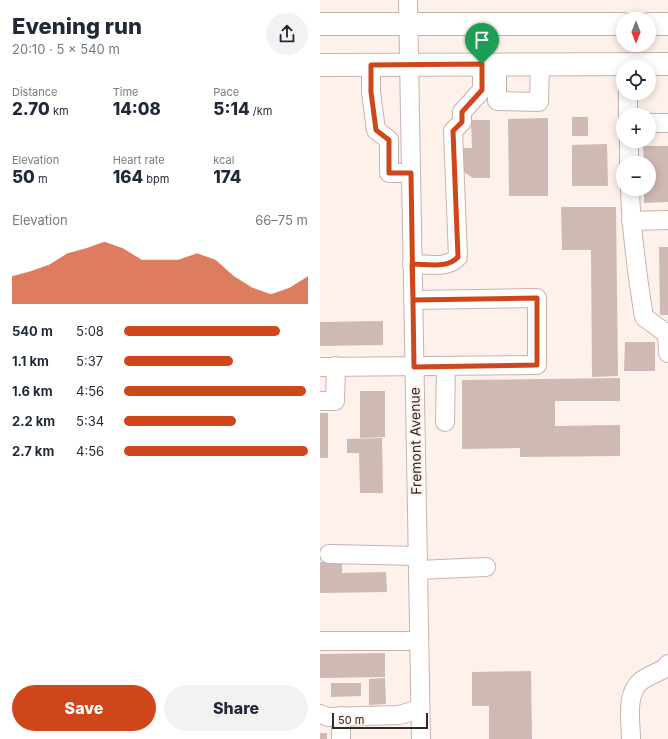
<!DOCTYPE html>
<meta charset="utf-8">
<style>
body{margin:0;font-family:Inter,sans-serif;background:#f2f2f3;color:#1f2937;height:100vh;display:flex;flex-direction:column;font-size:15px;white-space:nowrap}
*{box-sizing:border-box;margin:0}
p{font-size:13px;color:#747a83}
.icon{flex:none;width:22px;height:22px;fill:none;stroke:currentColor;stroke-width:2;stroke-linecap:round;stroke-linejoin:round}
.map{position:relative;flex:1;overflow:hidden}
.details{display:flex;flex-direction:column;background:#fff;width:320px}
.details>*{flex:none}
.needle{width:26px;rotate:180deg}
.buttons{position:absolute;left:296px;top:12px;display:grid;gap:8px}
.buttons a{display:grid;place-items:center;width:40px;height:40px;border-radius:50%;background:#fff;box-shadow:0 2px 10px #0003;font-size:20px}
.scale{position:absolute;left:12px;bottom:10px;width:96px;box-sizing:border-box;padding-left:4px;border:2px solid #312926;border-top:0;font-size:11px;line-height:14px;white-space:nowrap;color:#312926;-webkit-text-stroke:3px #fef1ec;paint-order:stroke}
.pin{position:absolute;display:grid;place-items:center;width:34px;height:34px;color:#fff;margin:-41px -17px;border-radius:50% 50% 50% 0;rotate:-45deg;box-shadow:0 0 4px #0007}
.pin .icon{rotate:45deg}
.round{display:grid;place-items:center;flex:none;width:42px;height:42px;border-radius:21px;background:#f2f2f3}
.head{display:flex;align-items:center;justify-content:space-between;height:68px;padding:0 12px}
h1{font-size:22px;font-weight:800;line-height:30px}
.figures{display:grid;grid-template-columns:repeat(3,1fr);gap:6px;height:68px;padding:4px 12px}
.figures div{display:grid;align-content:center}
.figures b{font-size:17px;font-weight:800}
.figures small{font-size:11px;font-weight:400}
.figures p{font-size:11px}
.chart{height:112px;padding:8px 12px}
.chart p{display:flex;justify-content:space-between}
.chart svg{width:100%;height:72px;margin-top:4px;fill:#cf461b;opacity:.7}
.primary-button{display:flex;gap:8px;margin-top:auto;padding:8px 12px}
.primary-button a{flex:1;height:46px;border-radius:24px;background:#cf461b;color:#fff;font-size:16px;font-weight:800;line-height:46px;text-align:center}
.primary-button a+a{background:#f2f2f3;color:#1f2937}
ul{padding:0 12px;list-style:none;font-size:13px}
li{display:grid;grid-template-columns:64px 48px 1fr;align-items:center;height:30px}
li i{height:10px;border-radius:5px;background:#cf461b}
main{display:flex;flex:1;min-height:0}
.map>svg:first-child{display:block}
.building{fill:#ceb9b3}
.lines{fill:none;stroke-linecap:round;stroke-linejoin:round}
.minor-casing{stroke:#c7b3ab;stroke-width:20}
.major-casing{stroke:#c7b3ab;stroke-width:24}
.minor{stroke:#fff;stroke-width:18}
.major{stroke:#fff;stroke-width:22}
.route-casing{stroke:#fff;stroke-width:8}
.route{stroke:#cf461b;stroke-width:5}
.labels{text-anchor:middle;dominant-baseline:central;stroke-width:4;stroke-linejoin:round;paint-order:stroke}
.street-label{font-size:14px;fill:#312926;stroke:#fef1ec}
</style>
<main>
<section class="details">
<div class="head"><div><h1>Evening run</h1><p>20:10 · 5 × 540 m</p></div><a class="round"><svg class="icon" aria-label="share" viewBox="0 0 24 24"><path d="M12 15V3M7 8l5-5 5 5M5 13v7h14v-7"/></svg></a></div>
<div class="figures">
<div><p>Distance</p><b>2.70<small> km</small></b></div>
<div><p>Time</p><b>14:08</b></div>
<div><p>Pace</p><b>5:14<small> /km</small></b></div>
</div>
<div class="figures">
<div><p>Elevation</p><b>50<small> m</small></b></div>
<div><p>Heart rate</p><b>164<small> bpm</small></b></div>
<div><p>kcal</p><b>174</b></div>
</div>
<div class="chart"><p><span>Elevation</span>66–75 m</p>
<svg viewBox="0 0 160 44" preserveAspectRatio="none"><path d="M0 44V27L10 24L20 20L30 13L40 10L50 6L60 10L70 17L80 17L90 17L100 13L110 17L120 27L130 34L140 38L150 34L160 27V44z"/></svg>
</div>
<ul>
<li><b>540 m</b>5:08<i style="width:85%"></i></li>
<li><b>1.1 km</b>5:37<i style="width:59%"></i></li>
<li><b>1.6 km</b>4:56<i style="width:99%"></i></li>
<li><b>2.2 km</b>5:34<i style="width:61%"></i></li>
<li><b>2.7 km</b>4:56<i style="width:100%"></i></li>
</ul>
<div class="primary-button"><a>Save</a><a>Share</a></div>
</section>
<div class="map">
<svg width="348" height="739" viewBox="0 0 348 739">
<rect width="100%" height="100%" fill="#fef1ec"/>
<g class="building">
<rect x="252" y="117" width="16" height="19"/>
<polygon points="228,118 228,196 189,196 188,119"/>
<polygon points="151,120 170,120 170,178 153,178 138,168 138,148 152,148"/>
<polygon points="287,144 288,186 252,186 252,145"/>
<polygon points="323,146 348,146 348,202 324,203 324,189 329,189 329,163 324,163"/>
<polygon points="241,207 296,207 298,376 272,377 271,250 242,250"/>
<polygon points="339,247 348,247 348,315 340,315"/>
<polygon points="63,321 63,345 0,346 0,322"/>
<polygon points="305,342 335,342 335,371 304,371"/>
<polygon points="300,378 300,401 235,401 235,426 300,425 300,456 200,457 200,448 142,449 142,380"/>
<polygon points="40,391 65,391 65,437 40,438"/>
<rect x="0" y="413" width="8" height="45"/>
<polygon points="62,438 63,493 40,493 39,453 27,453 27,439"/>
<polygon points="0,562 22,562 22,573 66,572 67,592 0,593"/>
<polygon points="65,653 65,677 0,678 0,654"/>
<polygon points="211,671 212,739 169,739 169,706 152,706 152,672"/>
<polygon points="65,678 66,704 49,705 49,679"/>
<polygon points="11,683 41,683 41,696 11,697"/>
<rect x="0" y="733" width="7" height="6"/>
</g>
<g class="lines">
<defs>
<g id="minor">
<polyline points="88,0 101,739"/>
<polyline points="177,64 177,101 219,102 220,64"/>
<polyline points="51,65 51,92 56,130 69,140 69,173 91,173"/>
<polyline points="308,93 308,115"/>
<polyline points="329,123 348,123"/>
<polyline points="309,141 309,163"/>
<path d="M310 189C311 232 317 274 324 317L347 334 348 353"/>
<polyline points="311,221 348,220"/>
<path d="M92 264C108 264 127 269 138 257L133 131 142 122V112L162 90V64"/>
<polyline points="0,367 217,365 217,298 93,300"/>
<polyline points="0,401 15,401 16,366"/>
<polyline points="125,422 126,366"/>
<polyline points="9,554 98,556"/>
<polyline points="98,570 166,567"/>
<polyline points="0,641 99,641"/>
<polyline points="0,714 8,717 79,715 100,709"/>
<polyline points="21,716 21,739"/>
<path d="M311 739C311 722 305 694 321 681 328 676 338 672 346 668L348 664"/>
</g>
<g id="major">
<polyline points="0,24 303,24"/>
<polyline points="329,24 348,24"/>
<polyline points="0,65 348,64"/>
</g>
</defs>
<use href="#minor" class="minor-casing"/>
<use href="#major" class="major-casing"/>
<use href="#minor" class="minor"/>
<use href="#major" class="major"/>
</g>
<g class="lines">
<defs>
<path id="route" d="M162 64 51 65V92L56 130 69 140V173H91L94 367 217 365V298L93 300 92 264C108 264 127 269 138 257L133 131 142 122V112L162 90V64"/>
</defs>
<use href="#route" class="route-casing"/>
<use href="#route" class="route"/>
</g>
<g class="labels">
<g class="street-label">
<text transform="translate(95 441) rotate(-91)">Fremont Avenue</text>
</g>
</g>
</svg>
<div class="buttons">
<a><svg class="needle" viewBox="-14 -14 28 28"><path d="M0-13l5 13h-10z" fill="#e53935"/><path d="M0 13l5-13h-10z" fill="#747a83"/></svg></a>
<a><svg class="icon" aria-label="locate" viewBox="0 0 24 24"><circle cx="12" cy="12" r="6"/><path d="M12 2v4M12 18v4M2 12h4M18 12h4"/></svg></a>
<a>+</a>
<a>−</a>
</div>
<div class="scale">50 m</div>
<div class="pin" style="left:162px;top:64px;background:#1e9e55"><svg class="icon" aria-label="arrive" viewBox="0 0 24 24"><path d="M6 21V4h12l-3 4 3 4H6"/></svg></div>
</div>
</main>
